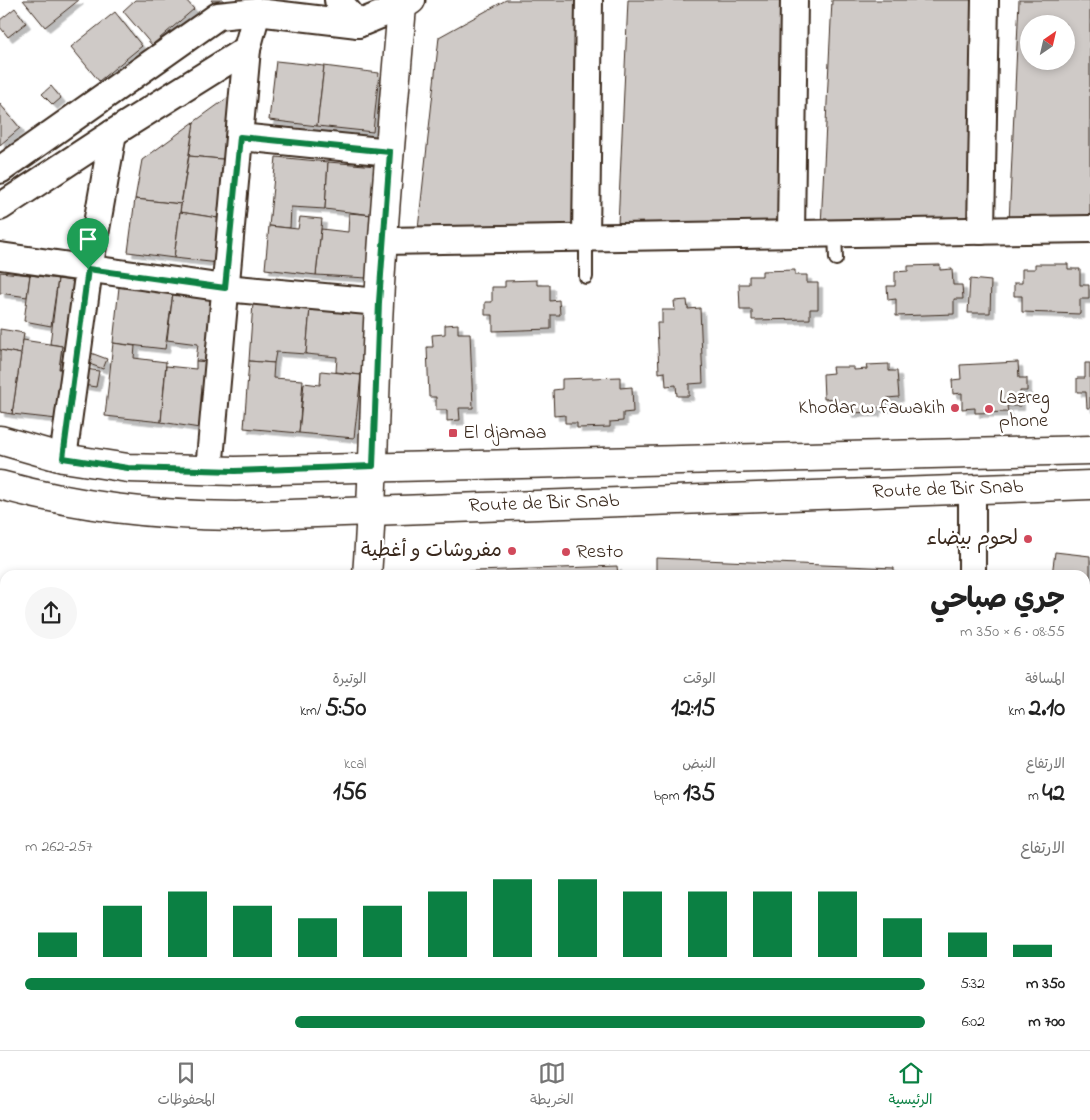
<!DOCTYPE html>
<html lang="ar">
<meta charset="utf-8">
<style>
body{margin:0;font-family:"Indie Flower","Playpen Sans Arabic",sans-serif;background:#f6f6f6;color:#222;direction:rtl;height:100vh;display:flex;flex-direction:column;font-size:19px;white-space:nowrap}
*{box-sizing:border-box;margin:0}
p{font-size:16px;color:#767676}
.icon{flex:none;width:28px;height:28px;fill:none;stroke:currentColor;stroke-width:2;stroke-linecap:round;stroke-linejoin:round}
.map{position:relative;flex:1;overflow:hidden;direction:ltr}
.panel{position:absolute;left:0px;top:570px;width:1090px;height:480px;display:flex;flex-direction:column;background:#fff;border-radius:15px 15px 0 0;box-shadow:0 2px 8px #0003;direction:rtl}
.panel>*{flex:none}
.needle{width:32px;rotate:34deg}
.tools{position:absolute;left:1020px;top:15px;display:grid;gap:10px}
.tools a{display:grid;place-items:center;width:55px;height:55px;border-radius:50%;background:#fff;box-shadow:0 2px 8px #0003;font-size:25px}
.pin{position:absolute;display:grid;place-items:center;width:42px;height:42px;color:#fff;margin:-51px -21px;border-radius:50% 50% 50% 0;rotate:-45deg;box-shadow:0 0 5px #0007}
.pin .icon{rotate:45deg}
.round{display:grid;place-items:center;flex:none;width:52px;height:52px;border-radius:26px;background:#f6f6f6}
.overview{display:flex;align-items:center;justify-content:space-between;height:85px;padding:0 25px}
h1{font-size:28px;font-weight:700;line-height:38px}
.stats{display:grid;grid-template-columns:repeat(3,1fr);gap:8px;height:85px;padding:5px 25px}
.stats div{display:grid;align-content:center}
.stats b{font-size:25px;font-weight:700}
.stats small{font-size:14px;font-weight:400}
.stats p{font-size:14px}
.chart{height:140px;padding:10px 25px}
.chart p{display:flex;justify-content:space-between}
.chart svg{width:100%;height:90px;margin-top:5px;stroke:#0b8043;stroke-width:6}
ul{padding:0 25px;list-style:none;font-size:16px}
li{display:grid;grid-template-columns:80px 60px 1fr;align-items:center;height:38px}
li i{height:12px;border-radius:6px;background:#0b8043}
.dock{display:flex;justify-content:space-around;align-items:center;height:70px;border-top:1px solid #e0e0e0;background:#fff;font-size:14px;color:#767676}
.dock a{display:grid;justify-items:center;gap:2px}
.dock .selected{color:#0b8043}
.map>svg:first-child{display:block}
.built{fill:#f1efee}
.building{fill:#cfcac7;stroke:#3b2a1e;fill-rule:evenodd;filter:url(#shadow)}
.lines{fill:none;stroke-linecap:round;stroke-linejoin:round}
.lane-casing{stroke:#3b2a1e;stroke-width:16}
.street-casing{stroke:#3b2a1e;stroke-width:30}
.secondary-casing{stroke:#3b2a1e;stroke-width:31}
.primary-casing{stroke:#3b2a1e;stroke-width:31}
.lane{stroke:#fff;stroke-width:12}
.street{stroke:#fff;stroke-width:26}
.secondary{stroke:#fff;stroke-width:28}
.primary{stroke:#fff;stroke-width:28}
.route-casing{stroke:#fff;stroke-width:10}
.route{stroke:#0b8043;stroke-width:6}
.poi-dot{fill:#d1495b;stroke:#fff;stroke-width:2}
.labels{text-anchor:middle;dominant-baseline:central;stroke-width:5;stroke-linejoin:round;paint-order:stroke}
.poi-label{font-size:20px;fill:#3b2a1e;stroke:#fff;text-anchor:start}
.street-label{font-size:20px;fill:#3b2a1e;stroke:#fff}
</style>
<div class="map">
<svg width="1090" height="1050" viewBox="0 0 1090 1050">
<defs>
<filter id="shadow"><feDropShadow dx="4.5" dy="4.5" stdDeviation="0" flood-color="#0004"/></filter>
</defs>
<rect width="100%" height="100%" fill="#fff"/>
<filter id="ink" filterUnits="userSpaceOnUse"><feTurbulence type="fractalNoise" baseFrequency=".02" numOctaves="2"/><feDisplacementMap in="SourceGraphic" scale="10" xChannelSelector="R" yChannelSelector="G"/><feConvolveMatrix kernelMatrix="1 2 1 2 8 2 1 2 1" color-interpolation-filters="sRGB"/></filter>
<g filter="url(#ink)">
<g class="built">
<polygon points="0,920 5,920 5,1045 28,1045 29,1050 0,1050"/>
<polygon points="278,1045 414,1045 420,1050 275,1050"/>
</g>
<g class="building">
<polygon points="23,0 79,0 45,27"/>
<polygon points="135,0 186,0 194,9 152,45 123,11"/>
<polygon points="211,0 224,0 216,6"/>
<polygon points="506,0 578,0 572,229 418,229 439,37"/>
<polygon points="628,0 786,0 785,226 618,225"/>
<polygon points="832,0 985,0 981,222 821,226"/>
<path d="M1019 0H1090V217L1009 223ZM1029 24H1066V61H1029Z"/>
<polygon points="15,8 26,23 8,37 0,27 0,20"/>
<polygon points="115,12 142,46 99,81 71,47"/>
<polygon points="276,61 324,66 317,126 269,120"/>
<polygon points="324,66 379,73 373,132 317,126"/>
<polygon points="51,86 61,98 53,105 42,94"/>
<polygon points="241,88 232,160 189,156 194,122"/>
<polygon points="0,104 20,128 0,145"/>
<polygon points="194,122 181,204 135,199 142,160"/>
<polygon points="189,156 232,160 224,219 180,212"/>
<polygon points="276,157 328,162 325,209 291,207 290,228 269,226"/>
<polygon points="328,162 377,166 373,215 325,209"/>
<polygon points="135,199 181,204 174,258 128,252"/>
<polygon points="180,212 224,219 219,263 174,258"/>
<polygon points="349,213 373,215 367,278 316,275 321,229 348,232"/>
<polygon points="300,217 322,219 316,275 265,269 269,226 298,229"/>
<polygon points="1035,264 1068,264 1068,269 1080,269 1080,285 1089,285 1089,299 1080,299 1080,314 1022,312 1022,296 1014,296 1014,283 1022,283 1022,269 1035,269"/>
<polygon points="940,265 940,270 952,269 953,285 962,285 963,299 954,299 954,314 896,316 896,299 888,300 887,286 895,286 895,272 908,271 908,266"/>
<polygon points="795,270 795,275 807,275 807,283 818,283 818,309 810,309 810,319 752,320 752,310 740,310 739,284 749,284 749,276 762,276 762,271"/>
<polygon points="0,272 30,275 27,297 0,293"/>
<polygon points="30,275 58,279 51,326 24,321"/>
<polygon points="58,279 86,283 73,370 59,369 62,346 50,344"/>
<polygon points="970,279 991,281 990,313 968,313"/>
<polygon points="537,280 537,285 550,285 550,301 559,300 560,315 551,315 551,329 493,331 493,315 485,315 485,302 492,302 492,287 505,287 505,281"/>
<polygon points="119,287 173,293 165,349 113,343"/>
<polygon points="173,293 220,299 213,362 196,361 198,344 167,340"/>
<polygon points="687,300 688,309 700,308 703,383 689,384 689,396 677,396 676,385 666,386 665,372 659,373 657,323 662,323 662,310 675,310 674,301"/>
<polygon points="253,303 310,308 306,354 276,352 274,363 249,361"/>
<polygon points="310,308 366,313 361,375 336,372 337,357 306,354"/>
<polygon points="458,324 458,333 470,333 473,408 459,408 460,420 447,421 447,410 436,410 436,397 429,397 427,347 433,347 432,335 445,334 445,325"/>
<polygon points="0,329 24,333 21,354 0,350"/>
<polygon points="23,340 62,346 59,369 73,370 66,420 12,414"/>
<polygon points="113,343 135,346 134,358 166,362 161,422 105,416"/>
<polygon points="0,350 21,354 12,414 0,412"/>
<polygon points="91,353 107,359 103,369 87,363"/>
<polygon points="196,361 213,362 206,429 161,422 166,366 196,369"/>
<polygon points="249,361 274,363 273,378 303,380 299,433 244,428"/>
<polygon points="1018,362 1019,378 1027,378 1027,391 1020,391 1020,406 1007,406 1008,412 975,413 975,408 962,409 962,393 953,394 952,380 961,379 960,365"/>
<polygon points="1085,363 1090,363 1090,408 1087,408 1086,392 1077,392 1077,378 1085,378"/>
<polygon points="889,364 889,371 897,371 899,397 887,398 887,407 876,408 876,412 848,413 848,408 837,409 837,398 824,399 823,374 833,373 832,367 854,367 854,370 867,369 866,365"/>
<polygon points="86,369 99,371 96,387 83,385"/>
<polygon points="321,371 361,375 354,438 299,433 304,383 320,385"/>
<polygon points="620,377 620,388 632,387 633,412 623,413 623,421 610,422 610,427 577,428 577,423 565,423 565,415 554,416 553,390 562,389 562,379"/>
<polygon points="1055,552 1090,556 1090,594 1085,593 1085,575 1052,575"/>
<polygon points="656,558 894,568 894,575 656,575"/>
<polygon points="617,566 618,575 448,575 448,572"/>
<polygon points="0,643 5,645 5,684 3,686 5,688 5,708 0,712"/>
<polygon points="0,713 5,718 0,724"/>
<rect x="0" y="944" width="5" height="106"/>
<polygon points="108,1045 158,1045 155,1050 106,1050"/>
<polygon points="178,1045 192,1045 201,1050 175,1050"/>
<polygon points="315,1045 351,1045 348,1050 321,1050"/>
<polygon points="761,1045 843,1045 836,1050 754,1050"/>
<polygon points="959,1045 993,1045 995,1050 962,1050"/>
</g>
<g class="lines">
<defs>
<g id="lane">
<polyline points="835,233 836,259"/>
<polyline points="586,238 586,277"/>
</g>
<g id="street">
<polyline points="338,0 358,24"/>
<polyline points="257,12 358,24 402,6"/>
<polyline points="240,137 390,152"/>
<polyline points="0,170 218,16 257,12 247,49 113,133 0,207"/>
<polyline points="981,231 985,0"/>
<polyline points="791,234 794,0"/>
<polyline points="586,238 589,0"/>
<polyline points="384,241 1090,229"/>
<polyline points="0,256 225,288 379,302"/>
<polyline points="63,458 89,269 113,133"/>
<polyline points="209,470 247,49"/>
<polyline points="972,575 972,489"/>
<polyline points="1085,841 1090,842"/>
<polyline points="0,890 5,890"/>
<polyline points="427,1045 434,1050"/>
<polyline points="723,1050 723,1045"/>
<polyline points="863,1050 870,1045"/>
<polyline points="1074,1050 1074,1045"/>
</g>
<g id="secondary">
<path d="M367 575C374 485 374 394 379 303 384 204 394 105 402 6L411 0"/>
<polyline points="244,1050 246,1045"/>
</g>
<g id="primary">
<polyline points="0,440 63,458 128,468 235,471 1090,450"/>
<path d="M0 485C81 507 153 515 236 516L1090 485"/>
</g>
</defs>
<use href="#lane" class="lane-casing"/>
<use href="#street" class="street-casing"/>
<use href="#secondary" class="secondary-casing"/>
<use href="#primary" class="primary-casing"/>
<use href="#lane" class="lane"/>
<use href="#street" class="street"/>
<use href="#secondary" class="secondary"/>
<use href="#primary" class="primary"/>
</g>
</g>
<g class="lines" filter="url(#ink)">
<defs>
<polygon id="route" points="240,137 390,152 379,302 373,466 235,471 128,468 63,458 88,269 225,288"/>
</defs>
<use href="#route" class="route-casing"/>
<use href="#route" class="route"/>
</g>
<g class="poi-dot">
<circle cx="955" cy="408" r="5"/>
<circle cx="989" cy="409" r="5"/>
<rect x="448" y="428" width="10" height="10" rx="2.5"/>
<circle cx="1028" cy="539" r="5"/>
<circle cx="512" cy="551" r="5"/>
<circle cx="566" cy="552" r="5"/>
</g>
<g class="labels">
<g class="poi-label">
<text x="999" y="398">Lazreg<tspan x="999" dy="23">phone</tspan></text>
<text x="945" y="408" text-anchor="end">Khodar w fawakih</text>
<text x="463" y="433">El djamaa</text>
<text x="1018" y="539" text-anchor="end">لحوم بيضاء</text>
<text x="502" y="551" text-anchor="end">مفروشات و أغطية</text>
<text x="576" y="552">Resto</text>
</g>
<g class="street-label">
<text transform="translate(948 490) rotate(-2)">Route de Bir Snab</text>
<text transform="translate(544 504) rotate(-2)">Route de Bir Snab</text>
</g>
</g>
</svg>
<div class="tools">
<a><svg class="needle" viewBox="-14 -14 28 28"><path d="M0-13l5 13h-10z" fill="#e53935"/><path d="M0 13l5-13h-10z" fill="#767676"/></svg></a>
</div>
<div class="pin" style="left:88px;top:269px;background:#1e9e55"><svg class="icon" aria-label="arrive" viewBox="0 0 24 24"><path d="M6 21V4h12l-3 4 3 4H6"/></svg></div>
<section class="panel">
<div class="overview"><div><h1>جري صباحي</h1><p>08:55 · 6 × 350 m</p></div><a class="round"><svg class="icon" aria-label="share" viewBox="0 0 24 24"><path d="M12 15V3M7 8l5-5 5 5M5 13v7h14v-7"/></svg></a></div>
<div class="stats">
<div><p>المسافة</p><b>2.10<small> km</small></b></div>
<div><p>الوقت</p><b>12:15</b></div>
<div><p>الوتيرة</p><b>5:50<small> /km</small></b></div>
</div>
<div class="stats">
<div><p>الارتفاع</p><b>42<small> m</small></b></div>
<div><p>النبض</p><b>135<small> bpm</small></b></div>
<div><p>kcal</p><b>156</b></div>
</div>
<div class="chart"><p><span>الارتفاع</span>257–262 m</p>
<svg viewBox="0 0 160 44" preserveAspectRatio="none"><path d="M5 44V32M15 44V19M25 44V12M35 44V19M45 44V25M55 44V19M65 44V12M75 44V6M85 44V6M95 44V12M105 44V12M115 44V12M125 44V12M135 44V25M145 44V32M155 44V38"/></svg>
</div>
<ul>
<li><b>350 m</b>5:32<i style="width:100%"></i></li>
<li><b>700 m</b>6:02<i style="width:70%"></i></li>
</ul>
</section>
</div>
<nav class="dock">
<a class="selected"><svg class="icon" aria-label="home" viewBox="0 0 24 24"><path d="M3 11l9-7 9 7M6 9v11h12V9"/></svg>الرئيسية</a>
<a><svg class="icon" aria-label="map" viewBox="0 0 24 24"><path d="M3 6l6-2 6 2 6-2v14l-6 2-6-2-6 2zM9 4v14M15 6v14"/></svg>الخريطة</a>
<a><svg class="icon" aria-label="saved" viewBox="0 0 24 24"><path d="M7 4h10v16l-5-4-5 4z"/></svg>المحفوظات</a>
</nav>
